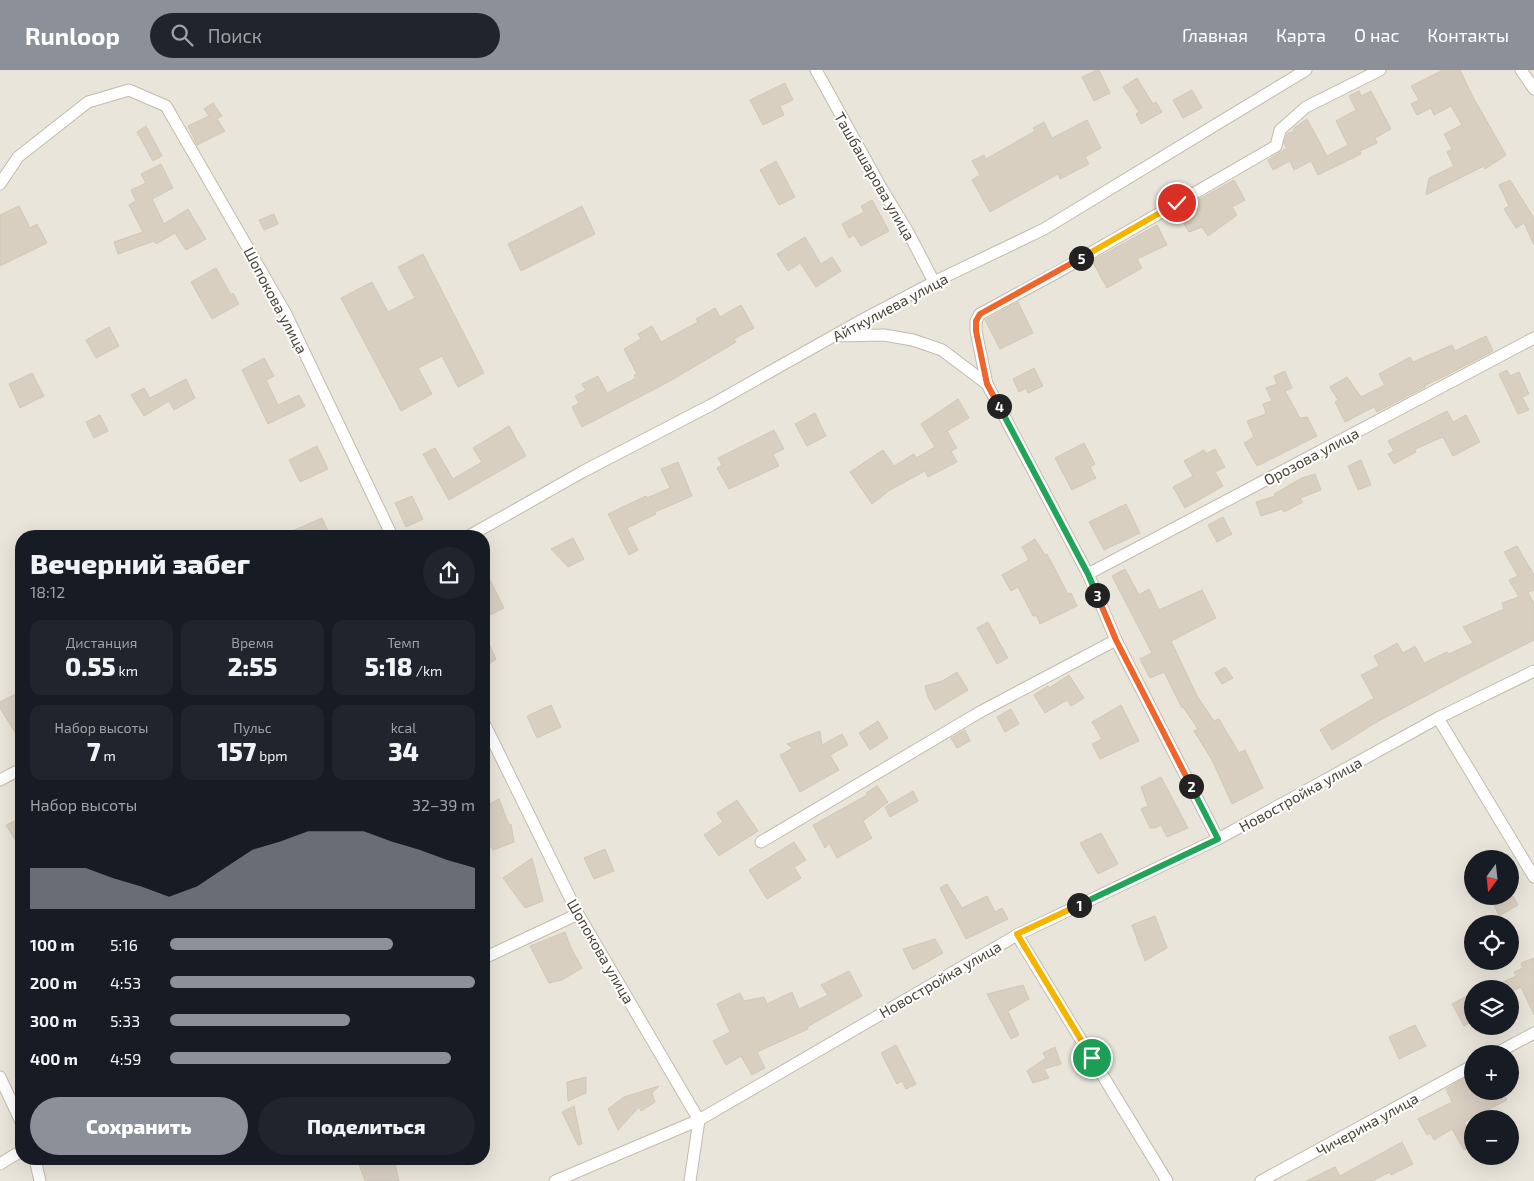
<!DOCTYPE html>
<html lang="ru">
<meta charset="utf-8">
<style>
body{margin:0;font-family:"Exo 2",sans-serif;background:#20242c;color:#f1f3f6;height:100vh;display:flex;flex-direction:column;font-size:19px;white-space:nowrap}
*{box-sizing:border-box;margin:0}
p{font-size:16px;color:#9ea1a6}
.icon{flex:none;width:28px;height:28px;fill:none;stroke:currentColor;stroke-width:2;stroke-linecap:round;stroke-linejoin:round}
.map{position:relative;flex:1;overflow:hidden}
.drawer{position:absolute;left:15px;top:460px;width:475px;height:635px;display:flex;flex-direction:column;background:#171b24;border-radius:20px;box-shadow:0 5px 20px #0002}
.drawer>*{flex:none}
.needle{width:32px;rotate:195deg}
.tools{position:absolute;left:1464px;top:780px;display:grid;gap:10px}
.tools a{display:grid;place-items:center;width:55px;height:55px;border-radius:50%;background:#171b24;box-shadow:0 5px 20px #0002;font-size:25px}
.pin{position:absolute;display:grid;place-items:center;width:42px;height:42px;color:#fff;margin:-21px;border:2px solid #fff;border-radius:50%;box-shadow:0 1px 5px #0007}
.km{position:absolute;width:25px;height:25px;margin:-12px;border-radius:50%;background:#222;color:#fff;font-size:14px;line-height:25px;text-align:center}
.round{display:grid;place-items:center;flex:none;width:52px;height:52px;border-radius:26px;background:#20242c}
.head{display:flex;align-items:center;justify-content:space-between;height:85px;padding:0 15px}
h1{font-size:28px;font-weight:800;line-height:38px}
.metrics{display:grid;grid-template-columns:repeat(3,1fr);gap:8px;height:85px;padding:5px 15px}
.metrics div{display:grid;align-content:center;border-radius:12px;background:#20242c;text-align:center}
.metrics b{font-size:25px;font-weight:800}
.metrics small{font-size:14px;font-weight:400}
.metrics p{font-size:14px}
.chart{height:140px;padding:10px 15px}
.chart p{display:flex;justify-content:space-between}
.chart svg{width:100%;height:90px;margin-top:5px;fill:#8c9099;opacity:.7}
.cta{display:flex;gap:10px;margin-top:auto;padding:10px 15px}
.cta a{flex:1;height:58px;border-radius:30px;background:#8c9099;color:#fff;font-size:20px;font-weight:800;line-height:58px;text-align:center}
.cta a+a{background:#20242c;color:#f1f3f6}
ul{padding:0 15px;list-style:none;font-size:16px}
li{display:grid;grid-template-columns:80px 60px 1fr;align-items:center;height:38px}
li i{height:12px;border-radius:6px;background:#8c9099}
header{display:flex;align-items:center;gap:30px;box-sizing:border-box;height:70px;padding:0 25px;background:#8c9099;color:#fff}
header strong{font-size:24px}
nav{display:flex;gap:28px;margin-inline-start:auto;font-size:18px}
.search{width:350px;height:45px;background:#20242c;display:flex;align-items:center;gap:12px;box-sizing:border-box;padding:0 18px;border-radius:28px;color:#9ea1a6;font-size:19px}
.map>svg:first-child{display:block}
.residential{fill:#eae5da;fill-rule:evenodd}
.building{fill:#d8cfc1;stroke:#d3c7b4}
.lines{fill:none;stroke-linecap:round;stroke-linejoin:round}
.minor-casing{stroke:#c2bbae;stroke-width:13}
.minor{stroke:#fff;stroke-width:11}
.split-1-casing{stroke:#fff;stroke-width:10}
.split-2-casing{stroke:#fff;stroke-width:10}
.split-3-casing{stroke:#fff;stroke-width:10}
.split-4-casing{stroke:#fff;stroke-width:10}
.split-5-casing{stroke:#fff;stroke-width:10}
.split-6-casing{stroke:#fff;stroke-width:10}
.split-1{stroke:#f5b400;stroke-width:6}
.split-2{stroke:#22a559;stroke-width:6}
.split-3{stroke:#f0652b;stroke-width:6}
.split-4{stroke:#22a559;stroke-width:6}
.split-5{stroke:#f0652b;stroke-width:6}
.split-6{stroke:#f5b400;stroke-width:6}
.labels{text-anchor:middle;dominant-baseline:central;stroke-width:4;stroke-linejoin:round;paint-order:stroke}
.street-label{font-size:15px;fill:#4b4439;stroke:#fff}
</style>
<header>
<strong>Runloop</strong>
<div class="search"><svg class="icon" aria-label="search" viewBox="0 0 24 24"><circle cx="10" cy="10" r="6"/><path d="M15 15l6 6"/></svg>Поиск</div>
<nav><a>Главная</a><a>Карта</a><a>О нас</a><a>Контакты</a></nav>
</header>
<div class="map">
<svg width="1534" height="1111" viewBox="0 0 1534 1111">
<rect width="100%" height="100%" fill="#f6f3ec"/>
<path class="residential" d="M0 0H1534V1111H0ZM21 466H484V1089H21ZM1472 789H1510V826H1472ZM1472 854H1510V891H1472ZM1472 919H1510V956H1472ZM1472 984H1510V1021H1472ZM1472 1049H1510V1086H1472Z"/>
<g class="building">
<polygon points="1097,0 1099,0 1110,23 1094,31 1082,7"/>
<polygon points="1443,0 1460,0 1473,27 1506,85 1485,99 1484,96 1426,125 1429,108 1454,96 1447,82 1452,79 1444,64 1462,55 1451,36 1434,45 1431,38 1417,45 1411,34 1419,30 1411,16"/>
<polygon points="1137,8 1153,34 1156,32 1162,42 1141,54 1136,44 1139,42 1123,17"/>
<polygon points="785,13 793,30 780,36 784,45 763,55 750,30"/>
<polygon points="1192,20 1202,38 1183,48 1173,30"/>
<polygon points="1359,21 1361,26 1371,21 1391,59 1375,68 1377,73 1360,81 1361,84 1318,105 1311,91 1294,100 1290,91 1273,100 1268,90 1287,78 1284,73 1287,64 1294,61 1293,59 1307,49 1327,86 1348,75 1336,51 1356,40 1349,26"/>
<polygon points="213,33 222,46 217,49 225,61 197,75 188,56 209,46 204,39"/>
<polygon points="1087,50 1101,78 1085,87 1089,94 1060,109 1058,104 990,142 972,110 980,105 972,91 984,85 986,89 1035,61 1033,58 1044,52 1052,68"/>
<polygon points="146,56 162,86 153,91 137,62"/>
<polygon points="776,91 795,127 779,135 760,100"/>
<polygon points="161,94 173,118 152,129 164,154 188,139 206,169 186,180 175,163 156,174 154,171 118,184 114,172 143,162 129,135 136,131 131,120 146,113 141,104"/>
<polygon points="1234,110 1245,130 1232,137 1237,145 1208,166 1202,157 1189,162 1177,142"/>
<polygon points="1510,110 1534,148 1534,175 1524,153 1516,158 1504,139 1509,136 1499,115"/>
<polygon points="872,130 889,161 861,176 854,165 849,168 842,154 864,142 861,136"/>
<polygon points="19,136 30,158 37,154 47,173 0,196 0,145"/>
<polygon points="582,136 595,164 521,201 508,174"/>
<polygon points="274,144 278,154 264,160 259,150"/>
<polygon points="1157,155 1167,175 1137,189 1142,198 1107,218 1092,191"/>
<polygon points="805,167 821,194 832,187 841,201 816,217 800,193 788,201 777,184"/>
<polygon points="423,184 484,303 458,317 442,286 418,298 432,324 401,341 341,228 372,212 388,242 415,228 398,197"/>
<polygon points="216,198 231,225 233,223 239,234 212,249 191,212"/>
<polygon points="1018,232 1033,263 1000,279 985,250"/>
<polygon points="741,235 754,258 734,269 736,272 670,311 582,357 572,337 579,333 575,326 586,320 582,314 598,306 607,323 636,308 634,305 637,304 624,279 641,269 638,264 652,256 661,272 698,252 696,249 715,238 720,247"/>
<polygon points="109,257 119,276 96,288 86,270"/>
<polygon points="1486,266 1493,281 1447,305 1424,316 1425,317 1377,342 1374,337 1345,352 1335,332 1338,330 1330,317 1347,307 1361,327 1385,315 1379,304 1410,287 1413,292 1452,275 1455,281"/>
<polygon points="264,288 274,306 266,310 278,335 299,325 305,336 268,354 242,300"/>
<polygon points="1034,298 1043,316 1028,323 1026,318 1019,322 1013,309"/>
<polygon points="1507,300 1510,306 1519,302 1529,324 1522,327 1529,340 1518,344 1499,304"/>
<polygon points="1285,301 1292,318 1285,321 1300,348 1307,347 1317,366 1257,396 1244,373 1254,367 1247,351 1266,344 1263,334 1272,331 1266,318 1277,314 1274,306"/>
<polygon points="32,303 44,326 20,338 9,314"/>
<polygon points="186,309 195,328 174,340 169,331 144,346 131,325 144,318 150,328"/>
<polygon points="958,329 969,348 947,361 957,378 951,381 957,392 928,407 925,401 890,420 872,434 850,402 883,380 894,396 914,384 916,388 935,377 921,354"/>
<polygon points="1447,341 1453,352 1466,345 1480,372 1453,386 1443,367 1415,379 1416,382 1394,394 1388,384 1394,381 1388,371"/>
<polygon points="815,343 826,366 807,376 795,354"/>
<polygon points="100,345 108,361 94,368 86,352"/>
<polygon points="509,356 526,386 449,430 423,384 435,378 453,409 482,392 473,378"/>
<polygon points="774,360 784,379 773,384 779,396 729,419 717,398 722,395 718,388"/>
<polygon points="1084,373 1095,394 1090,397 1096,408 1072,420 1055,388"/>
<polygon points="317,376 328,399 300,412 289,390"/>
<polygon points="1215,379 1225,397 1215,402 1223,416 1185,438 1173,417 1193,406 1184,391 1204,380 1206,384"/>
<polygon points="1361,390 1371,415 1358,420 1348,396"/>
<polygon points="678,392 692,426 655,442 656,444 627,458 638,480 629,485 608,444 646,426 647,428 670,418 661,399"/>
<polygon points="1315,404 1321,420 1300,428 1303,432 1284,442 1282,439 1261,446 1256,432 1275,426 1274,424 1302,408"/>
<polygon points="412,426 423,449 406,457 395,433"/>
<polygon points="1126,434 1140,463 1104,480 1089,452"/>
<polygon points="1223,447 1232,464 1217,472 1208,455"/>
<polygon points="322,448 330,466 281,466"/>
<polygon points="573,468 584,489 568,497 551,479"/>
<polygon points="1035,469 1045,485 1047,484 1068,524 1071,523 1077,536 1040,554 1037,546 1033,546 1018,517 1011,521 1002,505 1029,490 1022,477"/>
<polygon points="1517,476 1534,505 1534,520 1528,522 1534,534 1534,570 1461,607 1375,653 1332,680 1320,660 1374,628 1361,605 1379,596 1374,586 1397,573 1403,583 1415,576 1424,593 1447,582 1449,584 1473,573 1463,557 1504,539 1502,533 1519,527 1509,510 1518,506 1504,482"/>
<polygon points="484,498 504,538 484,548"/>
<polygon points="1125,499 1139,525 1149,519 1159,540 1202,520 1216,548 1171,571 1197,626 1214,651 1219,649 1239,683 1245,680 1263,718 1232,734 1212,690 1194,661 1198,659 1183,637 1182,638 1164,602 1150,608 1140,589 1152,583 1112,506"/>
<polygon points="988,552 1008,588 997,594 977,558"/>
<polygon points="484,563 496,589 484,598"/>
<polygon points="1225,597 1233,608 1222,614 1215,603"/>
<polygon points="957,602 968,620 935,640 928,627 925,616 942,611"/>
<polygon points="1069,605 1084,628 1071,636 1067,630 1045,643 1034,625 1048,616 1049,618"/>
<polygon points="21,621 21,672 0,638 0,632"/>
<polygon points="551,635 561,657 537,668 527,646"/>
<polygon points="1121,635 1139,671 1100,689 1092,674 1102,669 1092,652"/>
<polygon points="1011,639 1019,654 1005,662 997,647"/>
<polygon points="878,651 888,668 870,680 859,663"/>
<polygon points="965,660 970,671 957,678 951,668"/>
<polygon points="820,661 822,675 842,664 848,675 830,685 839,700 800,722 780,685 793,678 787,674"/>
<polygon points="1161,707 1188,758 1167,767 1161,755 1155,758 1150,758 1141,739 1148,736 1141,717"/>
<polygon points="877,716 888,732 863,751 872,768 837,788 829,773 825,778 813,755 867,725 866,723"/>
<polygon points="913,721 918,731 890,747 885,737"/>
<polygon points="499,729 509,755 511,754 514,772 493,780 484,766 484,737"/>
<polygon points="737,730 758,761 719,786 704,765 723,752 717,743"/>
<polygon points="21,748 21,779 6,755"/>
<polygon points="1101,763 1118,794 1098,804 1080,773"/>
<polygon points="794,772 806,790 794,797 801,808 767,829 749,800"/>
<polygon points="605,779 614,801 594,809 584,788"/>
<polygon points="532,788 543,831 525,838 503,808"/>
<polygon points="947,814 962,838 987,826 995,842 1002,838 1008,849 966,869 940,818"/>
<polygon points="1490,826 1513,826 1518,835 1499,846"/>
<polygon points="1155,846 1167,878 1145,891 1132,855"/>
<polygon points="565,862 571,878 582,898 562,910 549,913 530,876"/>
<polygon points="935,869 943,883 913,900 903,879"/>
<polygon points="1534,888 1534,945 1521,917 1510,922 1510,919 1488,919 1516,906 1514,902 1523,898 1521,893"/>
<polygon points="849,901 862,926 807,957 808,959 757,982 765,998 752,1005 741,986 726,995 713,971 730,962 717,934 740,923 744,931 764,927 767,934 792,922 799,939 828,925 821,915"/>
<polygon points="1023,915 1029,929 1008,941 1019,965 1011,969 987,924"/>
<polygon points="1469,925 1472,932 1472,951 1464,956 1452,934"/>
<polygon points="1415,955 1426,976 1399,989 1389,967"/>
<polygon points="896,975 916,1014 906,1019 902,1011 897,1014 881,983"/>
<polygon points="1055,977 1061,994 1044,999 1049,1008 1033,1013 1027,1001 1046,988 1043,983"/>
<polygon points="1472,1004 1472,1021 1502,1021 1507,1030 1464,1052 1472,1068 1472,1075 1464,1080 1452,1059 1434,1070 1430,1063 1427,1065 1418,1049 1452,1032 1446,1019"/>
<polygon points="586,1007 586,1023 568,1031 567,1012"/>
<polygon points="659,1016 652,1023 655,1032 641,1041 639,1037 618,1060 608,1039 624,1027"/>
<polygon points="574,1036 582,1074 578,1075 562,1042"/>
<polygon points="1402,1072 1413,1094 1391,1105 1390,1102 1372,1111 1306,1111 1335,1097 1340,1106"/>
<polygon points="373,1089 394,1089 399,1111 365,1111 359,1094"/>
</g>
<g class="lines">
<defs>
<g id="minor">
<polyline points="816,0 879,114 908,162 934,212"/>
<polyline points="1521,0 1534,19"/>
<polyline points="0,114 18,87 88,32 129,20 166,36 286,244 392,466"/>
<polyline points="835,266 884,265 913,270 942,280 987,314 1088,504 1116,570 1218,769"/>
<polyline points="987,314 976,261 976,251 980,244 1056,203 1276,76 1280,60 1306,37 1380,0"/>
<polyline points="469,466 584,401 711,335 862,250 934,212 1044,159 1306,0"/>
<polyline points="1088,504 1534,268"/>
<polyline points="1438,648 1534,807"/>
<polyline points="484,653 578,844 699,1050 690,1111"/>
<polyline points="0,710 21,699"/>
<polyline points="761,772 980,642 1116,570"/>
<polyline points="1017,865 1167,1111"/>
<polyline points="484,888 578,844"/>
<polyline points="1495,984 1534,963"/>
<polyline points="0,1007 21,1052"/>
<polyline points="35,1089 40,1111"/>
<polyline points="0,1094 21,1081"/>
<polyline points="555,1111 699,1050 1017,865 1218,769 1438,648 1534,601"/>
<polyline points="1261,1111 1472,996"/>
</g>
</defs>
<use href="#minor" class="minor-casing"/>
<use href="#minor" class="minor"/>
</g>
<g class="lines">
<defs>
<polyline id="split-1" points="1079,835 1017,864 1092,988"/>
<polyline id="split-2" points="1079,835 1218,769 1191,716"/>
<polyline id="split-3" points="1097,525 1116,570 1191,716"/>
<polyline id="split-4" points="999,336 1088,504 1097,525"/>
<polyline id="split-5" points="999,336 987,314 976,261 976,251 980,244 1081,188"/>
<polyline id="split-6" points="1081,188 1177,133"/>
</defs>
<use href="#split-1" class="split-1-casing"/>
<use href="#split-2" class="split-2-casing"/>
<use href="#split-3" class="split-3-casing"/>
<use href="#split-4" class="split-4-casing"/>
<use href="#split-5" class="split-5-casing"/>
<use href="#split-6" class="split-6-casing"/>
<use href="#split-1" class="split-1"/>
<use href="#split-2" class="split-2"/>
<use href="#split-3" class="split-3"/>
<use href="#split-4" class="split-4"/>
<use href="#split-5" class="split-5"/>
<use href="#split-6" class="split-6"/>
</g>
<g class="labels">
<g class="street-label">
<text transform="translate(875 106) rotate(60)">Ташбашарова улица</text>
<text transform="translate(276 230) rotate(62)">Шопокова улица</text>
<text transform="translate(890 237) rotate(-28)">Айткулиева улица</text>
<text transform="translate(1311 386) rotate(-28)">Орозова улица</text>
<text transform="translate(1300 724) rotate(-29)">Новостройка улица</text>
<text transform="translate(601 881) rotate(60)">Шопокова улица</text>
<text transform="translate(940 909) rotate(-30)">Новостройка улица</text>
<text transform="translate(1367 1054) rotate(-29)">Чичерина улица</text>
</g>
</g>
</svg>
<div class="tools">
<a><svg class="needle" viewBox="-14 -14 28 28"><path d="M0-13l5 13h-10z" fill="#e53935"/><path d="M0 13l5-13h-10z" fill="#9ea1a6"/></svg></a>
<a><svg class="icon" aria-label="locate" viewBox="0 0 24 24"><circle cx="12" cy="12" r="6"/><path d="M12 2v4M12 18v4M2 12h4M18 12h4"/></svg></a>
<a><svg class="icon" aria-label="layers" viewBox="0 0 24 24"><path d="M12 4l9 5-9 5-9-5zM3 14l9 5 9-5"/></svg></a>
<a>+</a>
<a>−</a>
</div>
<div class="pin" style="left:1092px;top:988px;background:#1e9e55"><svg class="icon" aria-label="arrive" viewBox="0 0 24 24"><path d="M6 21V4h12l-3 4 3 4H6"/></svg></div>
<div class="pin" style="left:1177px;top:133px;background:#d93025"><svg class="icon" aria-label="check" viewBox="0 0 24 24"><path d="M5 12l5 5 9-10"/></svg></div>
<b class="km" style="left:1079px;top:835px">1</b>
<b class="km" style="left:1191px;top:716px">2</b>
<b class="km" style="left:1097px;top:525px">3</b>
<b class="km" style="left:999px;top:336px">4</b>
<b class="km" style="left:1081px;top:188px">5</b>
<section class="drawer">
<div class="head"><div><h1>Вечерний забег</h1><p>18:12</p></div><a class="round"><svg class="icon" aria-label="share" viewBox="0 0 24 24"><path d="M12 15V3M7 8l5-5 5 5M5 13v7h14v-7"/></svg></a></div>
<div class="metrics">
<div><p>Дистанция</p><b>0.55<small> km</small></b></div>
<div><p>Время</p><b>2:55</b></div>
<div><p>Темп</p><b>5:18<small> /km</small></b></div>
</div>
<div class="metrics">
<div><p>Набор высоты</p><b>7<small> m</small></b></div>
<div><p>Пульс</p><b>157<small> bpm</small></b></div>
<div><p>kcal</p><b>34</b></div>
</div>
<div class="chart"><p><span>Набор высоты</span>32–39 m</p>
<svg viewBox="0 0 160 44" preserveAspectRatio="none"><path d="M0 44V24L10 24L20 24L30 29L40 33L50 38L60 33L70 24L80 15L90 11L100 6L110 6L120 6L130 11L140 15L150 20L160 24V44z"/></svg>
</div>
<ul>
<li><b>100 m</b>5:16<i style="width:73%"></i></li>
<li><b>200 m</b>4:53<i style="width:100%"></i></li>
<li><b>300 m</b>5:33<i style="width:59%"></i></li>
<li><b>400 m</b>4:59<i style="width:92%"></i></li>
</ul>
<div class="cta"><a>Сохранить</a><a>Поделиться</a></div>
</section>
</div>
